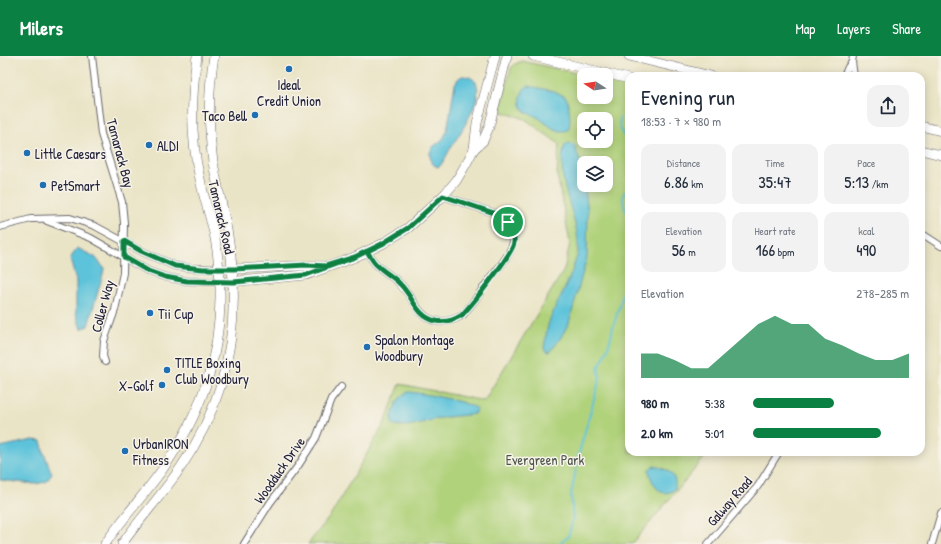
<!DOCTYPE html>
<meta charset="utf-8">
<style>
body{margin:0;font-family:"Patrick Hand",sans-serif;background:#f2f2f3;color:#1f2937;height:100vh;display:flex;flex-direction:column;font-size:15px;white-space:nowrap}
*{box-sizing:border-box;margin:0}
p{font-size:13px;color:#747a83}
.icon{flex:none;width:22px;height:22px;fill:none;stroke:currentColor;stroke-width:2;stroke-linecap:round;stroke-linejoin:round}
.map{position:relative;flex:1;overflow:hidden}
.drawer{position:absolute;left:625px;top:16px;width:300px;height:384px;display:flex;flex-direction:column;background:#fff;border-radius:12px;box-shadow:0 2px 10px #0003}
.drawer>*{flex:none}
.needle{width:26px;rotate:282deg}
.controls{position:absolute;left:577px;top:12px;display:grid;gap:8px}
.controls a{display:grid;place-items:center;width:36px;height:36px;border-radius:8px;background:#fff;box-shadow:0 2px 10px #0003;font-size:20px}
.pin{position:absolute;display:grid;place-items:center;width:34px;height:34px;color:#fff;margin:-17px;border:2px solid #fff;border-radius:50%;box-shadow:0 1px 4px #0007}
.round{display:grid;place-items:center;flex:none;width:42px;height:42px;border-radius:12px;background:#f2f2f3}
.headline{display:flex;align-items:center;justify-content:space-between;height:68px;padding:0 16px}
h1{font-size:22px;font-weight:600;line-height:30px}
.figures{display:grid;grid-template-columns:repeat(3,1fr);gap:6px;height:68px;padding:4px 16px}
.figures div{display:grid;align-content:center;border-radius:10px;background:#f2f2f3;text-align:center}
.figures b{font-size:17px;font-weight:600}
.figures small{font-size:11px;font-weight:400}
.figures p{font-size:11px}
.chart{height:112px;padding:8px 16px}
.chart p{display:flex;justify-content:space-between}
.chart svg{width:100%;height:72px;margin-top:4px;fill:#0b8043;opacity:.7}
ul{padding:0 16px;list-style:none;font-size:13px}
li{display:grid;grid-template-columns:64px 48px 1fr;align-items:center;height:30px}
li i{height:10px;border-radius:5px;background:#0b8043}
header{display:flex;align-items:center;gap:24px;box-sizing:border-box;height:56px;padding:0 20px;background:#0b8043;color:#fff}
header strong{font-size:19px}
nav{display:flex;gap:22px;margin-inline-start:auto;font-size:14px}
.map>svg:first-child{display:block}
.green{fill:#b0d27a;stroke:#697a5a;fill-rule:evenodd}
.water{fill:#5dc3da;stroke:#40728a}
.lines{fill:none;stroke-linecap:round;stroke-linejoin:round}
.stream{stroke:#5dc3da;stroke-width:2}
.street-casing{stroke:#68666c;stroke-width:8}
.secondary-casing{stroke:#68666c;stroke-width:10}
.street{stroke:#fff;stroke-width:6}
.secondary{stroke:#fff;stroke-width:9}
.route-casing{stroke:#fff;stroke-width:8}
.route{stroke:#0b8043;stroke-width:5}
.poi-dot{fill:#1f6fb2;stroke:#f7f3e8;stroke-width:1.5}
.labels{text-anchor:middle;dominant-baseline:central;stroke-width:3;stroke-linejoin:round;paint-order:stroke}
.poi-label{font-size:14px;fill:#22223b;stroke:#f7f3e8;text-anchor:start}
.street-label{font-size:14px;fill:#22223b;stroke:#f7f3e8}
.park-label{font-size:14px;fill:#4d574e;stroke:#f7f3e8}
</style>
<header>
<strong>Milers</strong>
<nav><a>Map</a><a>Layers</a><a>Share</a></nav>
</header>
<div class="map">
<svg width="941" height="488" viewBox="0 0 941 488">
<rect width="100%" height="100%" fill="#f7f3e8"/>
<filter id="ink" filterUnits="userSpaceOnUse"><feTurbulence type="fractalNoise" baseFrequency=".025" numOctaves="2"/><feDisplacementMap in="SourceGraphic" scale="8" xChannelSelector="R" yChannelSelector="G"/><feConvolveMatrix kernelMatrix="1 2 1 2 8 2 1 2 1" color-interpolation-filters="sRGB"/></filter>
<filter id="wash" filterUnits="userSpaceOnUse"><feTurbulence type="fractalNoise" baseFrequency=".012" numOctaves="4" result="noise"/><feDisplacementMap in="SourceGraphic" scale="16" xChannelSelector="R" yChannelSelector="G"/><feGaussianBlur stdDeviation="0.9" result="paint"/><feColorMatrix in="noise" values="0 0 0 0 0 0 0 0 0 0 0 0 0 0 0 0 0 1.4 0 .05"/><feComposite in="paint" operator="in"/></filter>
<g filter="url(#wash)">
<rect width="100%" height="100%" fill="#eae4c6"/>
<path class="green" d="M522 5 584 19V41H606V24L629 30V396H709L632 488H308L331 459 384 368 400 328 484 345 564 214 570 187 557 119 559 88 525 63 500 55 511 12 515 8ZM584 63H606V85H584ZM584 107H606V129H584Z"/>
<g class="water">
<path d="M462 20C499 21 460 77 452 90 447 97 445 105 439 111 431 110 430 103 430 97L433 91 443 83 447 75 455 28 458 23Z"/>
<path d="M528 30 554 35 566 41C569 51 572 65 568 74 556 79 546 66 537 61 532 58 526 58 523 53 518 47 521 33 528 30Z"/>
<path d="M569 87 575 90 583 115 588 157 587 201 569 267 560 283 550 296 546 295 544 292C546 281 547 268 552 259 559 242 569 227 574 209 575 205 577 201 578 197 581 161 553 126 565 89Z"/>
<polygon points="77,192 95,201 104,212 103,218 88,270 81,273 76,258 76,225 70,203"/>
<path d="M409 336C420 337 474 346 477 354L474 358C462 360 449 360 437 363 424 365 408 373 394 369L391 365C393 355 398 338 409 336Z"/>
<polygon points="33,384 41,385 44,397 52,418 46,426 34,428 0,424 0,391"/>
<path d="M654 410C667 413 677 417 675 433L671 436C669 436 667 437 665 437 656 436 649 421 649 413Z"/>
</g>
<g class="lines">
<g class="stream">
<path d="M620 62C618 79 622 74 629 86"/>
<path d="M629 135 624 137C621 145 626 155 629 162"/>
<path d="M559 488 568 481 573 463 571 439 579 397 598 329 600 320 598 312C607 299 610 286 613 271 618 254 623 237 629 220"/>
</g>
</g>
</g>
<g filter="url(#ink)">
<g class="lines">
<defs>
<g id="street">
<polyline points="92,0 101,78 122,146 124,167 123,217 115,254 104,285 103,300 105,306"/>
<polyline points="853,0 852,6 854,20"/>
<polyline points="844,20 848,11 852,6"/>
<polyline points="47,165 91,182 148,215 165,221 187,225 220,226"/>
<polyline points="0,171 31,163 70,162 95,170 141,195 175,210 191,212 219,213"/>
<polyline points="921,177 941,190"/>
<path d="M367 195C370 200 373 206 378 210 385 217 394 221 400 228 413 240 417 261 436 265 446 267 454 264 463 259 472 248 481 236 489 224 505 204 531 177 497 158L443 140"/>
<polyline points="244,488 270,447 298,410 316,382 331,344 341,331"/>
<polyline points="708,488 758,430 779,396"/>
<polyline points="932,488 941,457"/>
</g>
<g id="secondary">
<polyline points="533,0 629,23"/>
<polyline points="629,0 711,20"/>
<polyline points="921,70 941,75"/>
<polyline points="474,93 483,85 489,71 507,0"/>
<polyline points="921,94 941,99"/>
<path d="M219 213C254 214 288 208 323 210"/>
<polyline points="228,226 306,219 355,201 382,188 408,172 443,140 456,125 466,108 474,93 477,67 495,0"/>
<path d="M105 488C123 462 144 439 162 414 213 343 230 267 215 182 211 162 204 143 200 123 190 82 191 41 197 0"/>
<path d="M122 488C141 461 163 438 181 411 229 341 242 262 228 180 224 155 217 130 213 106 208 70 208 35 214 0"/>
</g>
</defs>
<use href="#street" class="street-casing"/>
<use href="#secondary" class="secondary-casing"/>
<use href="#street" class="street"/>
<use href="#secondary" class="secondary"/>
</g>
</g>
<g class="lines" filter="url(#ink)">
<defs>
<path id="route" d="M508 166 504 162 497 158 443 140 408 172 382 188 355 201 306 219 234 226 187 225 165 221 148 215 124 201V185L141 195 175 210 203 213H234L306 209 326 210 355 201 367 195C370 200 373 206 378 210 385 217 394 221 400 228 413 240 416 261 436 265 446 267 454 264 462 259 473 247 511 200 514 187 515 180 512 172 508 166"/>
</defs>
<use href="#route" class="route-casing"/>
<use href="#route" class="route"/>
</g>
<g class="poi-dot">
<circle cx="289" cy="13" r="4"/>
<circle cx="255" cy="59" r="4"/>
<circle cx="149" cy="89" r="4"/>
<circle cx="27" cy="97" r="4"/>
<circle cx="43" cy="129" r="4"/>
<circle cx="150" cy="257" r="4"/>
<circle cx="367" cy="291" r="4"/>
<circle cx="167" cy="314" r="4"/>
<circle cx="162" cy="329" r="4"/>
<circle cx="125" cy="395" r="4"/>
</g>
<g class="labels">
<g class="poi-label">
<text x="289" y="28" text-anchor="middle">Ideal<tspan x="289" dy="16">Credit Union</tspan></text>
<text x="247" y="59" text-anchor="end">Taco Bell</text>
<text x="157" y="89">ALDI</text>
<text x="35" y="97">Little Caesars</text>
<text x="51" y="129">PetSmart</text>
<text x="158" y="257">Tii Cup</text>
<text x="375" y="283">Spalon Montage<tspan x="375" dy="16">Woodbury</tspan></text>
<text x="175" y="306">TITLE Boxing<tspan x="175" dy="16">Club Woodbury</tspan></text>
<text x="154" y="329" text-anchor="end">X-Golf</text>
<text x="133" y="387">UrbanIRON<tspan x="133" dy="16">Fitness</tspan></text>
</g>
<g class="street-label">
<text transform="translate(121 97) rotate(75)">Tamarack Bay</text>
<text transform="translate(222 161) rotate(77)">Tamarack Road</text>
<text transform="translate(102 250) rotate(-75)">Coller Way</text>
<text transform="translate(279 414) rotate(-55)">Woodduck Drive</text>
<text transform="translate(729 445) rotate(-49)">Galway Road</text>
</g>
<g class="park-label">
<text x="545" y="403">Evergreen Park</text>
</g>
</g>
</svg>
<div class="controls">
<a><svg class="needle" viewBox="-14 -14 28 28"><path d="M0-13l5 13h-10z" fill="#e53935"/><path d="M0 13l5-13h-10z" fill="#747a83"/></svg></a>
<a><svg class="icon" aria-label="locate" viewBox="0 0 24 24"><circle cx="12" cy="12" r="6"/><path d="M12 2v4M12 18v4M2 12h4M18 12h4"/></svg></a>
<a><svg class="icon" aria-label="layers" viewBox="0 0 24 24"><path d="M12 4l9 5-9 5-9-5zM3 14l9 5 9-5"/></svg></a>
</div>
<div class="pin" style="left:508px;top:166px;background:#1e9e55"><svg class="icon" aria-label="arrive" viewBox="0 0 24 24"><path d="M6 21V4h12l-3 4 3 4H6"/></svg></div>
<section class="drawer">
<div class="headline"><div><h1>Evening run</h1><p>18:53 · 7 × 980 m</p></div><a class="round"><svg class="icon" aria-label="share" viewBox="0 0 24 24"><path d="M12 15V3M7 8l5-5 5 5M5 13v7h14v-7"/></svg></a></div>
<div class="figures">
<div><p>Distance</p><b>6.86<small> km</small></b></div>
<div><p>Time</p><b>35:47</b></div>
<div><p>Pace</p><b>5:13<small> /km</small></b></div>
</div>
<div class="figures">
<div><p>Elevation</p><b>56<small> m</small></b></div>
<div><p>Heart rate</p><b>166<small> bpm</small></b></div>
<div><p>kcal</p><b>490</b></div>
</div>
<div class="chart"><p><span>Elevation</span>278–285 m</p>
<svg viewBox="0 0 160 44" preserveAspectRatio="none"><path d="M0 44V29L10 29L20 33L30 38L40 38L50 29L60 20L70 11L80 6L90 11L100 11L110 20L120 24L130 29L140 33L150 33L160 29V44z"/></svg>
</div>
<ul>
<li><b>980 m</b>5:38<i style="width:52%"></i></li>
<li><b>2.0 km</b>5:01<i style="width:82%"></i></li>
</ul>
</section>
</div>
